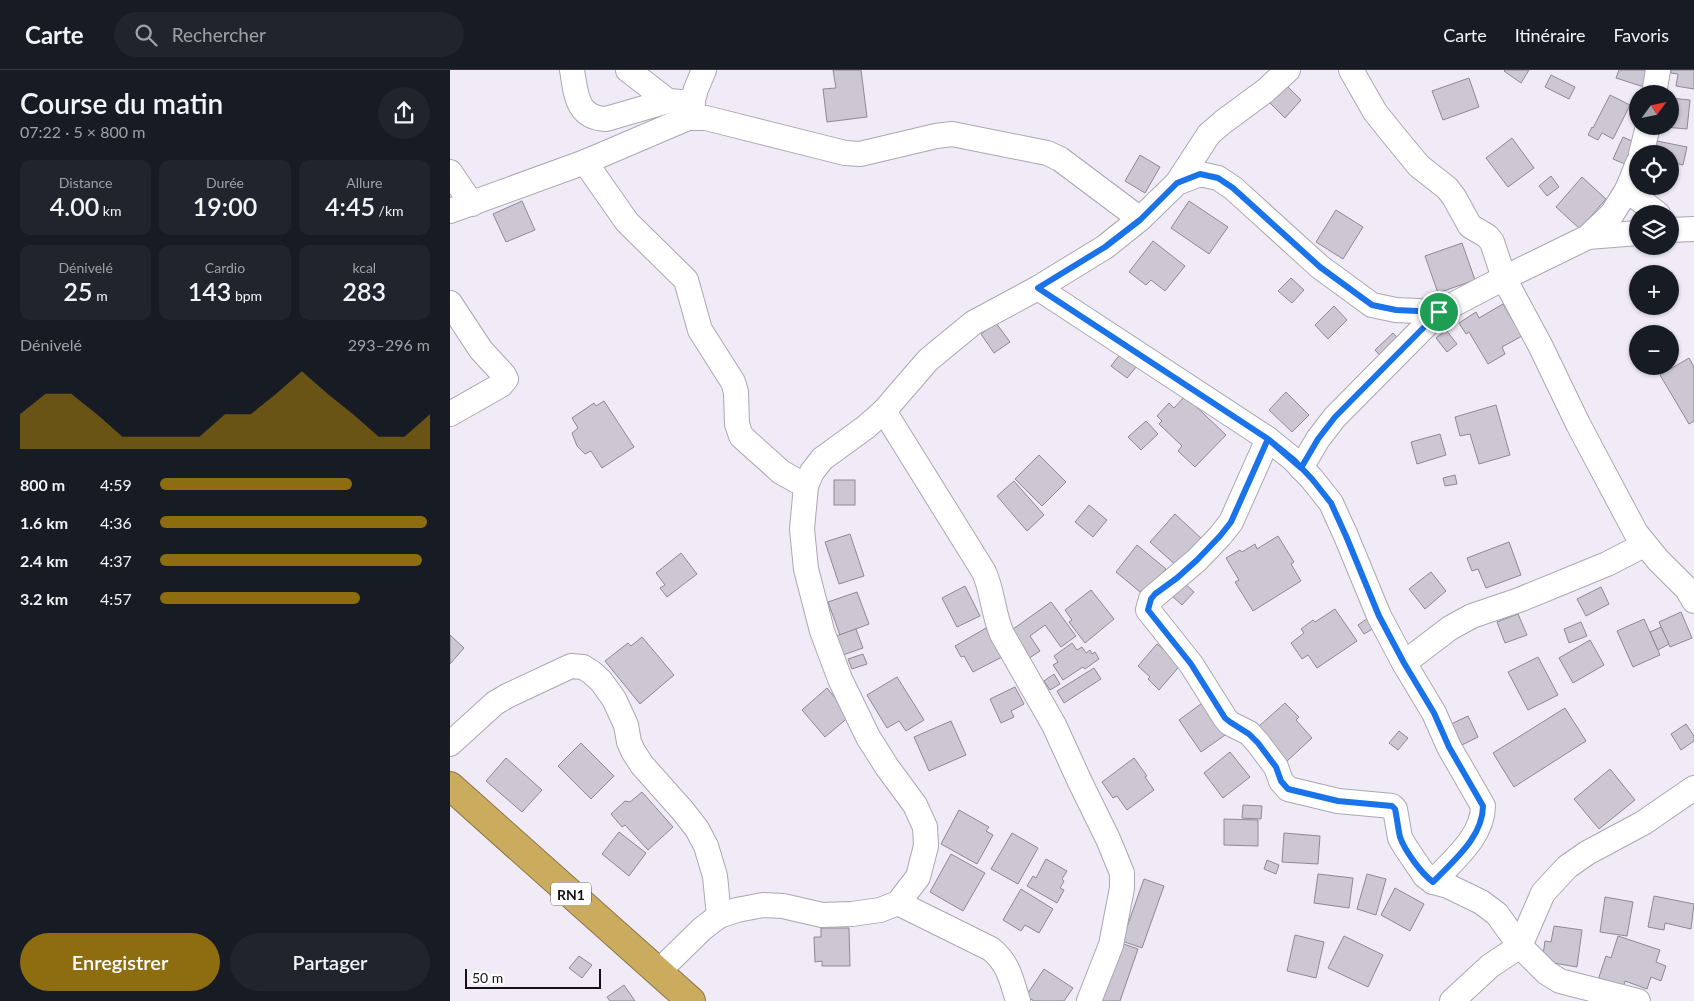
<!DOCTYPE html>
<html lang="fr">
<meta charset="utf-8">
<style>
body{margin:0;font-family:Lato,sans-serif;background:#20242c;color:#f1f3f6;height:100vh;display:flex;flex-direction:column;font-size:19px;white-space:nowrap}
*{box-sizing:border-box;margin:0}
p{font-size:16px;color:#9ea1a6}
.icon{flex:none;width:28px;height:28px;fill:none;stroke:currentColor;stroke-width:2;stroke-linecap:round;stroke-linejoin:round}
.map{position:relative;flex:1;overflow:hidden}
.side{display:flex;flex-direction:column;background:#171b24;width:450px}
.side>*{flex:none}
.needle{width:32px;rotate:57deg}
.fabs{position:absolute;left:1179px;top:15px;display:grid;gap:10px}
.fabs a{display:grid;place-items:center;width:50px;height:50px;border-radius:50%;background:#171b24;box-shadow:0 1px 4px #0004;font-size:25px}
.scale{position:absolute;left:15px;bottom:12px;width:136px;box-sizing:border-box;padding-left:5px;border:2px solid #141216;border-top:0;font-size:14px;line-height:18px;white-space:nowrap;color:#141216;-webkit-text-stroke:4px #fff;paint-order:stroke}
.pin{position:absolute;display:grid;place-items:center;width:42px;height:42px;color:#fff;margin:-21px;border:2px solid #fff;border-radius:50%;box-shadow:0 1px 5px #0007}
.round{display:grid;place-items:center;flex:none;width:52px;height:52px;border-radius:26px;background:#20242c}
.head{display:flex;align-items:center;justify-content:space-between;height:85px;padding:0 20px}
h1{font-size:28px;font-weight:600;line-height:38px}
.stats{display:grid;grid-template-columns:repeat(3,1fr);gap:8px;height:85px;padding:5px 20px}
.stats div{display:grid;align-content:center;border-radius:10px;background:#20242c;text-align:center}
.stats b{font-size:25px;font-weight:600}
.stats small{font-size:14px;font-weight:400}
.stats p{font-size:14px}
.chart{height:140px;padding:10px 20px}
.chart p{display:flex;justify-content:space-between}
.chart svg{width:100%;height:90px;margin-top:5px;fill:#8d6d10;opacity:.7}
.cta{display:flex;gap:10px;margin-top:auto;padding:10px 20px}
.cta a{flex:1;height:58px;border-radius:30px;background:#8d6d10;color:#fff;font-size:20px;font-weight:600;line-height:58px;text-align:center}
.cta a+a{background:#20242c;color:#f1f3f6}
ul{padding:0 20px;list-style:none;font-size:16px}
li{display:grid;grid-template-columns:80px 60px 1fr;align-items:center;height:38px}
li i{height:12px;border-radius:6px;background:#8d6d10}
header{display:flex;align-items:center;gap:30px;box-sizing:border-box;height:70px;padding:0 25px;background:#171b24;border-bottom:1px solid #363941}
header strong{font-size:24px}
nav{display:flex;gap:28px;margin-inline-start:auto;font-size:18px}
.search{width:350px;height:45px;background:#20242c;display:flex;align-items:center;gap:12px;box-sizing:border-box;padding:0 18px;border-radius:28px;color:#9ea1a6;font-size:19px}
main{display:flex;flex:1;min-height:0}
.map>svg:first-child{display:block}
.building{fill:#ccc7d3;stroke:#8e8994}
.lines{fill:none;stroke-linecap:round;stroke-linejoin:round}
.minor-casing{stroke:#aba7b2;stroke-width:26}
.highway-casing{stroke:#8b7545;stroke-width:30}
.minor{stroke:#fff;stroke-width:24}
.highway{stroke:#cbab5e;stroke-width:28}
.route-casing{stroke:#fff;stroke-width:10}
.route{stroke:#1a73e8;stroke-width:6}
.labels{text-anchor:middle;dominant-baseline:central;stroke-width:4.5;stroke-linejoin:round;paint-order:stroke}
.shield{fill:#fff;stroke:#5a595c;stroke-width:1}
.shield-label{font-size:14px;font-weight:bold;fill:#141216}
</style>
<header>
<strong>Carte</strong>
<div class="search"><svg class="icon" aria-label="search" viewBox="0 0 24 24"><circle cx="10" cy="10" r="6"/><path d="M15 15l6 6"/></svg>Rechercher</div>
<nav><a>Carte</a><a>Itinéraire</a><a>Favoris</a></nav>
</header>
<main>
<section class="side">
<div class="head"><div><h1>Course du matin</h1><p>07:22 · 5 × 800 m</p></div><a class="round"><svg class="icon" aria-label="share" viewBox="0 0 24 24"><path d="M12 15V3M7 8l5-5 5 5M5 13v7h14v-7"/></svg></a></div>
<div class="stats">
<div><p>Distance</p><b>4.00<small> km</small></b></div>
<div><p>Durée</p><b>19:00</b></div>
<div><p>Allure</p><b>4:45<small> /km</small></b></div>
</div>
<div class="stats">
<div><p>Dénivelé</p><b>25<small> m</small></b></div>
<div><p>Cardio</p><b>143<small> bpm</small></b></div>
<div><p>kcal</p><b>283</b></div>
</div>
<div class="chart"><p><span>Dénivelé</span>293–296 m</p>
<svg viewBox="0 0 160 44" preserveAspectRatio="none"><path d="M0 44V27L10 17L20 17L30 27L40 38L50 38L60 38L70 38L80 27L90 27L100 17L110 6L120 17L130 27L140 38L150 38L160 27V44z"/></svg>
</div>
<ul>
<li><b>800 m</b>4:59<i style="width:71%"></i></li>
<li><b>1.6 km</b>4:36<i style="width:99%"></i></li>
<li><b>2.4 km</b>4:37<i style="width:97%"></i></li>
<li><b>3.2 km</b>4:57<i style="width:74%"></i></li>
</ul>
<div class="cta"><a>Enregistrer</a><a>Partager</a></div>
</section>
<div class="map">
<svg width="1244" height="931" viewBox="0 0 1244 931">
<rect width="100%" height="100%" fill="#f0ebf7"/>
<g class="building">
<polygon points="383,0 411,0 417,47 377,52 373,19 386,18"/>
<polygon points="1055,0 1079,0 1071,13 1054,1"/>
<polygon points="1169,0 1199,0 1194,17 1166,8"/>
<polygon points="1221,0 1244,0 1244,19 1226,16 1228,4 1221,3"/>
<polygon points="1101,5 1125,17 1119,29 1095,17"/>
<polygon points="1019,8 1029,37 993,50 982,21"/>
<polygon points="835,14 851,30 835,48 818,31"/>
<polygon points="1160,25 1180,35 1163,69 1152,63 1148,70 1138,65 1142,57 1143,58"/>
<polygon points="1220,28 1240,30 1237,59 1215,57 1220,56"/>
<polygon points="1173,67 1184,72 1175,94 1163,89"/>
<polygon points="1062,68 1084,98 1058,117 1036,88"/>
<polygon points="1207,71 1237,77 1233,95 1220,92 1220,84 1205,84"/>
<polygon points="690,85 710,97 695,123 675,111"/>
<polygon points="1101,106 1109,117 1097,126 1089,116"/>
<polygon points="1132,107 1156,129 1130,159 1106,137"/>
<polygon points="72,131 85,160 56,172 43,144"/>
<polygon points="739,131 778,157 759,184 721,158"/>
<polygon points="886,140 913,157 893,189 866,172"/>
<polygon points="703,171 735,196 715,221 701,210 696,215 679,202"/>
<polygon points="1012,173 1025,210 988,223 975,186"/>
<polygon points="841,208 854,220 842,233 828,221"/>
<polygon points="1053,234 1072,266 1052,277 1055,284 1038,294 1019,262 1016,264 1009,253 1026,242 1029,248"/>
<polygon points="884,236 897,250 878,269 865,255"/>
<polygon points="546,253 560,272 544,283 531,264"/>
<polygon points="996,260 1007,274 997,282 986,268"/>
<polygon points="943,263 952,273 934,290 925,280"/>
<polygon points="671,283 687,296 677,308 661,296"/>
<polygon points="1239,288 1244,297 1244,351 1239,354 1210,305"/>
<polygon points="836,322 859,345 842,362 819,340"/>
<polygon points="735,326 776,365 745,397 728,381 732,376 709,354 712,351 707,346 719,333 724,338"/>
<polygon points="154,331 184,377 152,398 141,381 135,384 127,376 122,363 128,358 122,348 144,333 146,336"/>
<polygon points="1046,335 1060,385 1029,394 1020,364 1010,366 1005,347"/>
<polygon points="696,351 708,364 691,380 678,367"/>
<polygon points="990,364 996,385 967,394 961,372"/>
<polygon points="589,385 616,412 592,436 565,409"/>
<polygon points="1005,405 1007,414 995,416 993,408"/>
<rect x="384" y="410" width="21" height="25"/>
<polygon points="564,411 594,445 577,461 547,426"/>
<polygon points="639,435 657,450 643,467 625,452"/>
<polygon points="725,444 753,470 728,497 700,472"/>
<polygon points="400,464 414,506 389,514 375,472"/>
<polygon points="828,466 844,492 841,494 851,511 803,541 785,512 789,510 776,488 790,480 792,482 805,474 807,479"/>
<polygon points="1059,472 1071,505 1036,518 1028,499 1022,501 1017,488"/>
<polygon points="687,475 716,499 695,526 666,502"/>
<polygon points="231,483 247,504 217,527 210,518 215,515 206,503"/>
<polygon points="981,502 996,521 975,539 959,519"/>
<polygon points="733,512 744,522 732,535 721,525"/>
<polygon points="515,516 530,546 507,557 492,528"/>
<polygon points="1151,517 1159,534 1136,546 1127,529"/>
<polygon points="641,520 664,549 635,573 619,552 622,550 615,540"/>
<polygon points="407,522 419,554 390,565 378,532"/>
<polygon points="601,532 626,566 611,577 595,555 580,566 590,581 578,589 559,562"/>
<polygon points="885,539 907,571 867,598 858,585 852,589 841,573 854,563 851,559 863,550 865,552"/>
<polygon points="1231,542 1242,568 1220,577 1209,552"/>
<polygon points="1068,544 1077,565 1055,573 1047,552"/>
<polygon points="918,548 924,558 914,564 908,555"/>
<polygon points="1194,549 1210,585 1183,597 1167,561"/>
<polygon points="1131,552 1137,566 1119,573 1114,559"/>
<polygon points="1211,557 1219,574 1208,580 1200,562"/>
<polygon points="536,558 552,587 523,602 514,586 511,587 505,576"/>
<polygon points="406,559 413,578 393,585 386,566"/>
<polygon points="0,565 14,578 0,594"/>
<polygon points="192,567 224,605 190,634 155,591 178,573 181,576"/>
<polygon points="1140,570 1154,595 1123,613 1109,588"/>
<polygon points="622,573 627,580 632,577 636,583 640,580 642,584 645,582 649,589 635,599 633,597 613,610 603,595 608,592 604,586"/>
<polygon points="707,574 719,584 733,592 709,620 698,609 700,607 688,596"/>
<polygon points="413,584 417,594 402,599 398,589"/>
<polygon points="1088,587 1108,625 1078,640 1058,602"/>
<polygon points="644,598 651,609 614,633 607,621"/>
<polygon points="604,604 610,614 600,620 594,611"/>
<polygon points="447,607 474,650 456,661 449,651 437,658 417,625"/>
<polygon points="565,617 574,634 561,641 564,647 551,653 540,629"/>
<polygon points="377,618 400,646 375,667 352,640"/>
<polygon points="755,631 778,663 751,682 729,650"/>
<polygon points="835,633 849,647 846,650 862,668 836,692 827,682 829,680 808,657"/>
<polygon points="1115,638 1136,671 1064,717 1043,683"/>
<polygon points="1018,646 1028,667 1010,676 999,655"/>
<polygon points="501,651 516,685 479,701 464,667"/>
<polygon points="1236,654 1244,666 1244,671 1231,680 1221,664"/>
<polygon points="949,661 958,668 948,680 939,673"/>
<polygon points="131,673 164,706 141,729 108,696"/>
<polygon points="780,682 800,707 773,728 754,703"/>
<polygon points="56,688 92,720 72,742 36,711"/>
<polygon points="684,688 697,706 695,707 704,720 677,740 667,726 663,728 652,712"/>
<polygon points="1160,699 1185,730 1149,759 1124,729"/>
<polygon points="192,722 223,757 198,780 175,755 172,757 161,744 175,731 180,732"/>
<polygon points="793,735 812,736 811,749 792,748"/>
<polygon points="509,740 539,757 536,761 543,765 527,794 491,774"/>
<polygon points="774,749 808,750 808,776 774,775"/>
<polygon points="169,762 196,783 179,806 152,784"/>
<polygon points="562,763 588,778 568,814 541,799"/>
<polygon points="834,763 870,766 868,794 832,792"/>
<polygon points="501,784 535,803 513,841 480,822"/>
<polygon points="596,789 617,801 612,809 614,811 610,818 614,820 607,833 577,816 583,806 586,808"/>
<polygon points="817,790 829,795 826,804 814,799"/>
<polygon points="868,804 903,808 899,838 864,833"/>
<polygon points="917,804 936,809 926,845 907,839"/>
<polygon points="694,809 714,816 692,878 672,871"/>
<polygon points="945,818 974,834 960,861 931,845"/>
<polygon points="571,819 603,839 589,863 575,855 571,861 553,850"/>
<polygon points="1204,826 1244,834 1241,859 1215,853 1214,860 1198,857"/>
<polygon points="1155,827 1183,832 1177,866 1150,862"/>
<polygon points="1104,856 1132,860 1127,897 1092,891 1095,871 1101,872"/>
<polygon points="371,858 399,858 400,896 372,896 372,891 365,892 364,867 371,867"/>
<polygon points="845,865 874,872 866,908 837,901"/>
<polygon points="894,866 933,885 918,917 878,898"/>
<polygon points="1168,866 1210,880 1206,892 1216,896 1211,911 1201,907 1197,919 1175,911 1173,919 1148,910 1156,886 1161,888"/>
<polygon points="671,873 688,879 670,931 652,931"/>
<polygon points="129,886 142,895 132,908 119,898"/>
<polygon points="594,899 623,918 614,931 584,931 576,926"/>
<polygon points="174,915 185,931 160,931 157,927"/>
</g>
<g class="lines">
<defs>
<g id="minor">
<path d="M122 0C126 23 126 48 156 49L218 31 243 33"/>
<polyline points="178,0 218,31"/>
<polyline points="901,0 925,42 941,62 969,96 997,118 1004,127 1020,156 1037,166 1042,172 1054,208 1091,277 1128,354 1186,463 1208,490 1237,519 1244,531"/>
<polyline points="1204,24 1208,0"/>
<polyline points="238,48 246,19 254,0"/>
<polyline points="1191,84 1198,56"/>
<polyline points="135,92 177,152 236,210 250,260 283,312 286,322 287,354 291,366 331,402 356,416"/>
<polyline points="0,102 22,134"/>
<polyline points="727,113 759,64 773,52 815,21 838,0"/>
<polyline points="1177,120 1208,144"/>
<polyline points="0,141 135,92 238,48 256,48 395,83 410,84 486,66 502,64 597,83 610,89 690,149"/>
<polyline points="1220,160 1244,159"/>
<polyline points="1138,167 1188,163"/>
<path d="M588 218 818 369 844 390 862 409 881 433 896 466 929 546 954 593 984 643 999 677 1033 736C1033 767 1002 791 983 812"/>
<polyline points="0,233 31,280 54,305 56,309 51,315 0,344"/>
<path d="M434 341 534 502C543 522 543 544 552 564L604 655 630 712 658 769 672 803V818L661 875 639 931"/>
<polyline points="818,369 781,452 770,466 747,490 701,529 698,540 741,594 775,648 779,653 799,663 808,673 826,697 831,711 838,719 888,731 942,736 945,739 950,768 956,778 975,806 983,812 998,816 1031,832 1047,844 1070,876 1097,903 1110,911 1188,931"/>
<polyline points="851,398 868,369 885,347 989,242"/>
<polyline points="954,593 1000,558 1022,546 1069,530 1157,494 1194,475"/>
<polyline points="0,674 45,633 57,626 121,596 133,597 141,602 151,611 164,629 176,655 179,672 183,681 192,695 233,741 247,759 256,776 265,806 269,846"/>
<path d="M448 833 541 879C559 894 561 909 568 931"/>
<polyline points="208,902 252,859 269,846 287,840 313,835 333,836 372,845 402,844 430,840 448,833 468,807 476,776 475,757 465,735 437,697 418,667 390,609 372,561 356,499 352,459 356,416 362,402 372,389 416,357 434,341 478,290 523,253 588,218 655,177 690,149 727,113 750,104 768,108 783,118 870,197 922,235 946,240 989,242 1054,208 1138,167 1162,144 1177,120 1188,93"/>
<polyline points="1002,931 1040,896 1070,876 1093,823 1117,797 1137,783 1193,753 1244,718"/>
</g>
<polyline id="highway" points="0,716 241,931"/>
</defs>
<use href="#minor" class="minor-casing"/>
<use href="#highway" class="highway-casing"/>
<use href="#minor" class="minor"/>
<use href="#highway" class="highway"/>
</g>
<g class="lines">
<defs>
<path id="route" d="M989 242 946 240 922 235 870 197 783 118 768 108 750 104 727 113 690 150 655 177 588 218 818 369 844 390 862 409 881 433 896 466 929 546 954 593 984 643 999 677 1033 736C1033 767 1003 791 983 812 971 803 955 781 950 767 948 758 947 748 945 739L942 736 888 731 838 719 831 711 826 697 808 673 799 664 780 652 775 648 741 594 698 540 701 529 705 524 727 508 747 490 770 466 781 452 818 369 851 398 868 369 885 347 989 242"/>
</defs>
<use href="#route" class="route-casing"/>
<use href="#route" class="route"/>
</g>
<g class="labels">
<rect class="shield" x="101" y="812.5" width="40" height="23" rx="4"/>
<g class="shield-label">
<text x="121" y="824">RN1</text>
</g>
</g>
</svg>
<div class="fabs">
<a><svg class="needle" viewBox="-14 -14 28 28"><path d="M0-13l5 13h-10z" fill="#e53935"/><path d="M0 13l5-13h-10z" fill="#9ea1a6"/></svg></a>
<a><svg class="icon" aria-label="locate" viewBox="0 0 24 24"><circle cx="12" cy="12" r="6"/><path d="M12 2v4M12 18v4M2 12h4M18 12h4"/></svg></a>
<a><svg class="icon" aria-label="layers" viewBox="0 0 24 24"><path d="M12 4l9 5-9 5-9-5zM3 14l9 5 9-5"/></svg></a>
<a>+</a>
<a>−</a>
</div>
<div class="scale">50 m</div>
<div class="pin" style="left:989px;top:242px;background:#1e9e55"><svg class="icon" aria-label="arrive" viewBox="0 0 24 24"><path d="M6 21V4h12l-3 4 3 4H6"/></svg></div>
</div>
</main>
